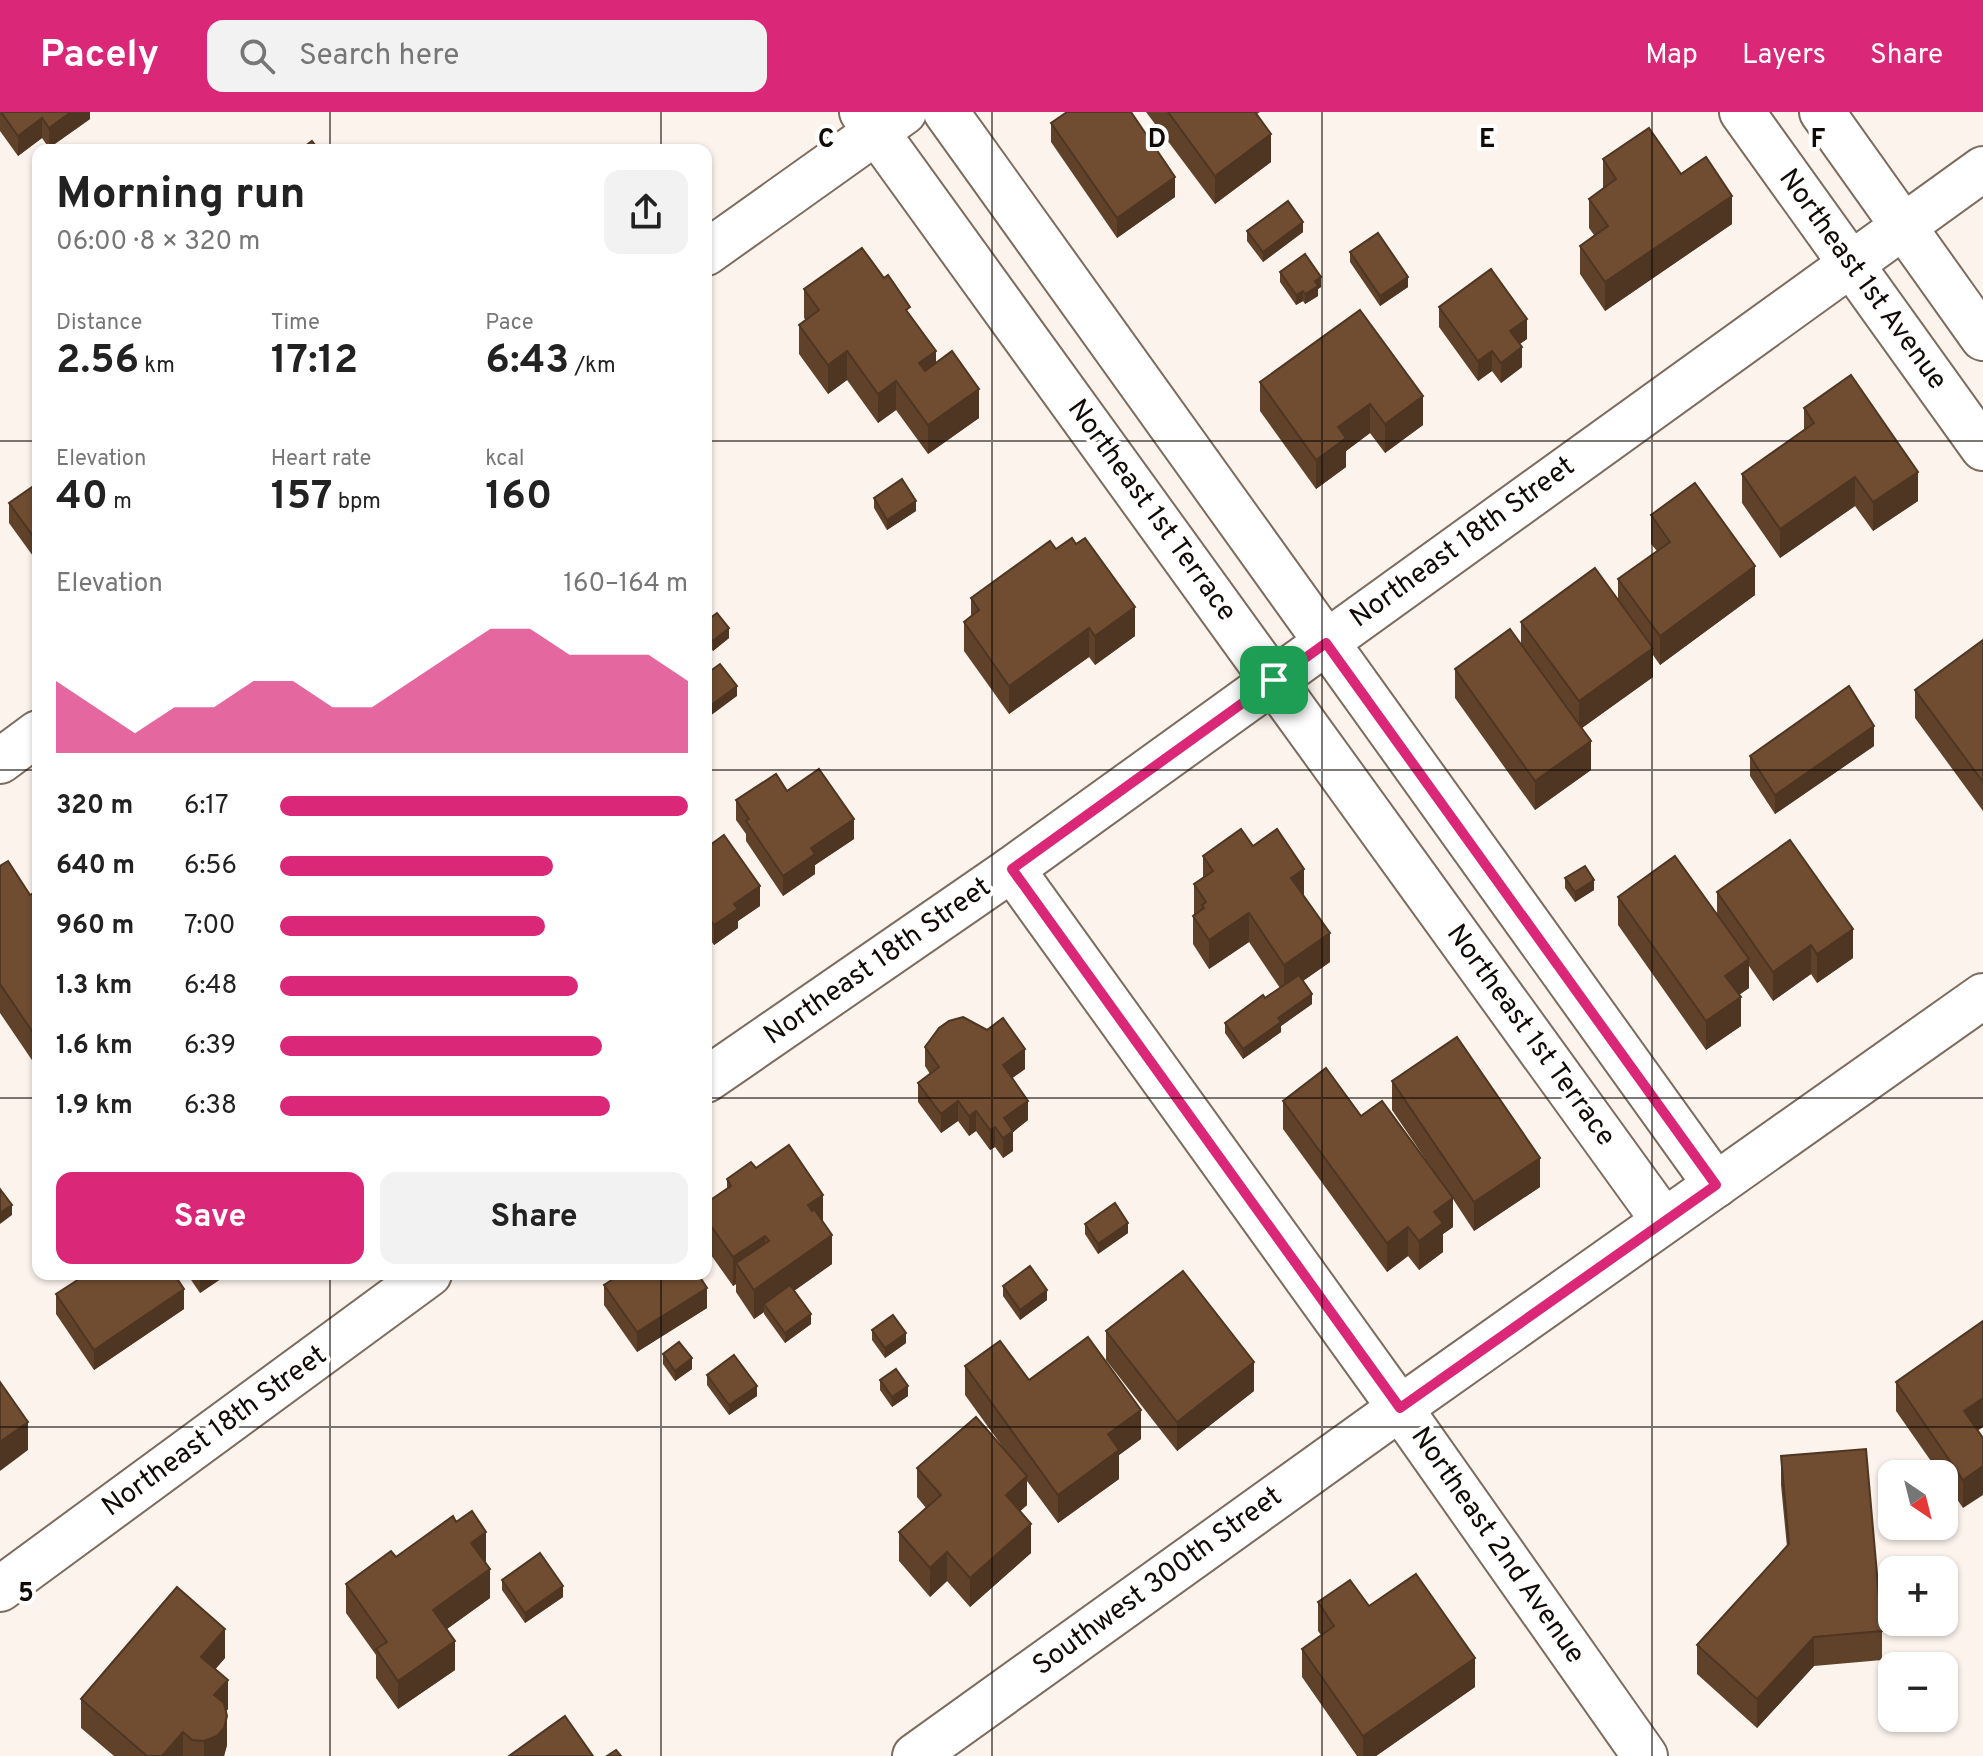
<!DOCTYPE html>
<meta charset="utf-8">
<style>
body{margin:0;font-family:Overpass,sans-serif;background:#f2f2f2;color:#222;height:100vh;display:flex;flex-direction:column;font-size:30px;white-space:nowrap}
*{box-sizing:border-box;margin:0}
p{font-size:26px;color:#767676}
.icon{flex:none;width:44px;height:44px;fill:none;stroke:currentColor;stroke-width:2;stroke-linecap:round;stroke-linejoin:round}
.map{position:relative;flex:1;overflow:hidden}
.details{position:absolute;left:32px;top:32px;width:680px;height:1136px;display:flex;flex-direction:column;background:#fff;border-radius:16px;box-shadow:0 2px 6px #0004}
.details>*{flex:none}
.needle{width:52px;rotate:145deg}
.controls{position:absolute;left:1878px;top:1348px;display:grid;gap:16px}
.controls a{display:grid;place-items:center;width:80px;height:80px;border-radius:16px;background:#fff;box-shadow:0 2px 6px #0004;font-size:40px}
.pin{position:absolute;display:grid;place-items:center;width:68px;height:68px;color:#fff;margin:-34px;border-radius:16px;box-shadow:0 4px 12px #0006}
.round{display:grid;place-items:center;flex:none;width:84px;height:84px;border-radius:16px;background:#f2f2f2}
.head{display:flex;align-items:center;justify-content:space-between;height:136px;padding:0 24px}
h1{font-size:44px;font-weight:700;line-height:60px}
.stats{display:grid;grid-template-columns:repeat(3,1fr);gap:12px;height:136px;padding:8px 24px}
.stats div{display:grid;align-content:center}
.stats b{font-size:40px;font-weight:700}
.stats small{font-size:22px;font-weight:400}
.stats p{font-size:22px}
.chart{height:224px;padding:16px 24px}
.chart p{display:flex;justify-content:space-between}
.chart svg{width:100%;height:144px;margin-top:8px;fill:#db2777;opacity:.7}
.cta{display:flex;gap:16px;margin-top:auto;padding:16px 24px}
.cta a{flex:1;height:92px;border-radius:16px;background:#db2777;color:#fff;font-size:32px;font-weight:700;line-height:92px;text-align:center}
.cta a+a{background:#f2f2f2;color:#222}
ul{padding:0 24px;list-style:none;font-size:26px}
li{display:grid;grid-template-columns:128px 96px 1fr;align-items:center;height:60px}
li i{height:20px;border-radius:10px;background:#db2777}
header{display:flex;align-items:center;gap:48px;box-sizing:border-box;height:112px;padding:0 40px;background:#db2777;color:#fff}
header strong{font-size:38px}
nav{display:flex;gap:44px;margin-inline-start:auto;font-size:28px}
.search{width:560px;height:72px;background:#f2f2f2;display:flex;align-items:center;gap:20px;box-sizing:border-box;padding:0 28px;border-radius:16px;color:#767676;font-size:30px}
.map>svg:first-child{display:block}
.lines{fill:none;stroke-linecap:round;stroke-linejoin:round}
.minor-casing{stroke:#7d6b5d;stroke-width:48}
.minor{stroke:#fff;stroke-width:44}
.wall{fill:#60422a}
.shaded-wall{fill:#4e3622}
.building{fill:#704d31;stroke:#4e3622;stroke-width:2}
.route-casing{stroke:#fff;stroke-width:16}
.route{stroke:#db2777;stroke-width:10}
.grid{fill:none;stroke:#110a06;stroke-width:2;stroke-opacity:0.55}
.labels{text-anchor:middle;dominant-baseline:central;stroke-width:8;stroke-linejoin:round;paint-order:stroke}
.street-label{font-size:28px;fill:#110a06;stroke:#fff}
.grid-label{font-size:26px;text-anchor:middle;font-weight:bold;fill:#110a06;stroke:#fff;stroke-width:8;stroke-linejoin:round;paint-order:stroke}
</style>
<header>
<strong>Pacely</strong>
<div class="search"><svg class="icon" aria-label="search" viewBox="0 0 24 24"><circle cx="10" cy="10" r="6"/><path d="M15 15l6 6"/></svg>Search here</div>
<nav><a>Map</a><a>Layers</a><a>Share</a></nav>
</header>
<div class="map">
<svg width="1983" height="1644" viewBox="0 0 1983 1644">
<rect width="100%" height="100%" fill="#fcf3ed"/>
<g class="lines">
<defs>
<g id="minor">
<polyline points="862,0 1664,1109"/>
<polyline points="946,0 1716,1073"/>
<polyline points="1742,0 1983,336"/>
<polyline points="1822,0 1983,226"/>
<polyline points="706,141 904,0"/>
<polyline points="0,649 38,621"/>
<polyline points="1012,757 1400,1296 1645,1644"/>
<polyline points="706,968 1012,757 1983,57"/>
<polyline points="0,1477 429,1162"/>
<polyline points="915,1644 1400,1296 1983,884"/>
</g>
</defs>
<use href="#minor" class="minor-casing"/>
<use href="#minor" class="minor"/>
</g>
<g class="wall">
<polygon points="0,0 90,0 90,7 49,36 42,26 18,44 0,19"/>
<polygon points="1146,0 1260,0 1257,2 1271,50 1215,92"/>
<polygon points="1051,11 1175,85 1117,126 1051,30"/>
<polygon points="1603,47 1681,62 1732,112 1605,199 1580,162 1580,134 1594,123 1589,116 1589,87 1603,77"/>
<polygon points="1247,119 1303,120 1263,150 1247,129"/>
<polygon points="1350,140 1408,175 1380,194 1350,150"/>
<polygon points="1280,160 1321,175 1318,177 1318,184 1305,192 1303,189 1296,193 1280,170"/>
<polygon points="804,177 910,203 936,251 979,306 928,342 896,298 878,311 847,268 828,282 799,242 799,213 806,208 804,206"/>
<polygon points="1439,195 1527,227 1519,232 1522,255 1501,271 1492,259 1478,269 1439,215"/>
<polygon points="1360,198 1423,313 1385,341 1370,321 1346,339 1346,355 1316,377 1260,299 1260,270"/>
<polygon points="1804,296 1918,389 1873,419 1855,394 1780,446 1742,391 1742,362 1804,318"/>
<polygon points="38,371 38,451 9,411 9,391"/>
<polygon points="874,386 916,399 887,418 874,396"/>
<polygon points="1651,403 1755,483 1660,553 1653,543 1653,565 1582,616 1591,658 1535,698 1455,586 1455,557 1521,532 1521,510 1618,488 1618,467 1657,439 1651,432"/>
<polygon points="1056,437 1135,524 1095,553 1089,545 1009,602 964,539 964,510 971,505 971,486"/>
<polygon points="706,509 729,526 713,539 706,530"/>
<polygon points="1983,528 1983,699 1915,606 1915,578"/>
<polygon points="1874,634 1775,702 1750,664 1750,644"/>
<polygon points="787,679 854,727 815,753 815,762 783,784 746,729 746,722 736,708 736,688"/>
<polygon points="1253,734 1304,784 1330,850 1303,869 1312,892 1281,914 1281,920 1243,947 1225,921 1225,911 1280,876 1249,830 1209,857 1193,832 1193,804 1194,802 1194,772 1203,766 1203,744"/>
<polygon points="706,736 760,794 738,809 738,816 714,833 711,829"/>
<polygon points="0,754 30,783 38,778 38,957 0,901"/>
<polygon points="1565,766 1594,778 1575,790 1565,776"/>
<polygon points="1717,780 1853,846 1817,871 1811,862 1773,889 1749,854 1749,876 1739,883 1741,914 1706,938 1618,813 1618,785 1717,803"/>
<polygon points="925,935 1025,957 1012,966 1028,1008 1013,1020 1013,1039 1003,1046 995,1035 990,1038 976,1019 969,1024 958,1009 941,1021 918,990 918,971 930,962 925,954"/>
<polygon points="1392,969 1540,1075 1474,1119 1453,1087 1453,1115 1443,1122 1443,1140 1419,1158 1408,1144 1387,1160 1283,1017 1283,989 1361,1004 1441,1070 1392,998"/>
<polygon points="756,1056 823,1110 832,1152 794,1179 811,1212 785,1231 764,1202 764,1200 754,1207 736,1180 736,1172 733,1174 706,1136 706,1091 727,1077 727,1067"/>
<polygon points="1085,1112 1128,1121 1098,1142 1085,1122"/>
<polygon points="78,1162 174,1162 184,1197 94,1258 56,1202 56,1182 80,1167"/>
<polygon points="187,1162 228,1162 200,1181"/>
<polygon points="604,1173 707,1196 637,1240 604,1193"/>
<polygon points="1003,1174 1047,1188 1020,1208 1003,1184"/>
<polygon points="872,1218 906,1231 885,1246 872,1228"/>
<polygon points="1106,1219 1254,1279 1177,1339 1106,1248"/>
<polygon points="663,1242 692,1257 675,1269 663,1252"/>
<polygon points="965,1254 1029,1268 1141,1327 1119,1343 1119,1367 1058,1411 1027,1369 1027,1393 1020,1399 1031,1441 970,1495 947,1469 930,1485 899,1449 899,1420 926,1396 917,1385 917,1356 1007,1341 965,1283"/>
<polygon points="707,1263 757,1284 729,1303 707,1273"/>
<polygon points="880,1268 908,1284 892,1295 880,1278"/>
<polygon points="1896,1270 1978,1319 1963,1396 1944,1368 1944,1362 1940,1362 1896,1299"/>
<polygon points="1781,1344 1882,1519 1882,1548 1814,1554 1757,1616 1697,1562 1697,1533 1787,1435 1781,1373"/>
<polygon points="396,1445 486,1449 485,1450 490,1486 447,1517 455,1558 398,1597 376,1566 376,1543 346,1501 346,1472"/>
<polygon points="502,1468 563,1485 525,1511 502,1478"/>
<polygon points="1318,1490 1475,1575 1376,1644 1357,1644 1302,1565 1302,1537 1321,1523 1318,1519"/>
<polygon points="225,1546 215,1557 228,1597 226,1599 227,1633 224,1644 114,1644 81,1616 81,1587"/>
</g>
<g class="shaded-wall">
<polygon points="71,0 90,0 90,7 49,36 49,16"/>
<polygon points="42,6 42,26 18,44 18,24"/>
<polygon points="1271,22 1271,50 1215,92 1215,64"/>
<polygon points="1175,65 1175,85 1117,126 1117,106"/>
<polygon points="1732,84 1732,112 1605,199 1605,170"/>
<polygon points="1303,110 1303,120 1263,150 1263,140"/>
<polygon points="1321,165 1321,175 1318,177 1318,184 1305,192 1305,182 1315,169"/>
<polygon points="1408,165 1408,175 1380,194 1380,184"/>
<polygon points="1303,179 1303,189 1296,193 1296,183"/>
<polygon points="1527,207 1527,227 1510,239 1510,219"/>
<polygon points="1522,235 1522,255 1501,271 1501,251"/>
<polygon points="847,239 847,268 828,282 828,253"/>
<polygon points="936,239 936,268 919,280 919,251"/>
<polygon points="1492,239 1492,259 1478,269 1478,249"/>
<polygon points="896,269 896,298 878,311 878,282"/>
<polygon points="979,277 979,306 928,342 928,313"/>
<polygon points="1423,284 1423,313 1385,341 1385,312"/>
<polygon points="1370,292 1370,321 1346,339 1346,355 1316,377 1316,348 1338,315"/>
<polygon points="1918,360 1918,389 1873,419 1873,390"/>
<polygon points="1855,365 1855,394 1780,446 1780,417"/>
<polygon points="916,389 916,399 887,418 887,408"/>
<polygon points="1755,454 1755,483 1660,553 1660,524"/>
<polygon points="1135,495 1135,524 1095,553 1095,524"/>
<polygon points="729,516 729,526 713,539 713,529"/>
<polygon points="1089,516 1089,545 1009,602 1009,574"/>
<polygon points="1653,536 1653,565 1579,618 1579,589"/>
<polygon points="737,574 737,584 706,607 706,597"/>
<polygon points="1874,614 1874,634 1775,702 1775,683"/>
<polygon points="1591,629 1591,658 1535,698 1535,669"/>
<polygon points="854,707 854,727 815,753 815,762 783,784 783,764 811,736"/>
<polygon points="1304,757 1304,785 1291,766"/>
<polygon points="1594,768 1594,778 1575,790 1575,780"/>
<polygon points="760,774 760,794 738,809 738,816 714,833 714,813 734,792"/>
<polygon points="1249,801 1249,830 1209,857 1209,828"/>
<polygon points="711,809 711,829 706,832 706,813"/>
<polygon points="1853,817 1853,846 1817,871 1817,842"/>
<polygon points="1330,821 1330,850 1284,882 1284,853"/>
<polygon points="1811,833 1811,862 1773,889 1773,860"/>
<polygon points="1749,847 1749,876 1725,892 1725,864"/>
<polygon points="1312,882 1312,892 1281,914 1281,920 1243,947 1243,937 1278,906"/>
<polygon points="1741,885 1741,914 1706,938 1706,909"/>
<polygon points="1025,937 1025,957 1003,973 1003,953"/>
<polygon points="958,989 958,1009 941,1021 941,1002"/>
<polygon points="1028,989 1028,1008 1013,1020 1013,1039 1003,1046 1004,1006"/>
<polygon points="976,999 976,1019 969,1024 969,1004"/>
<polygon points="995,1015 995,1035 990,1038 990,1018"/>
<polygon points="1540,1046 1540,1075 1474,1119 1474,1090"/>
<polygon points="823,1083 823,1112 808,1093"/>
<polygon points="1453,1086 1453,1115 1443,1122 1443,1140 1419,1158 1419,1129 1434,1100"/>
<polygon points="12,1093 12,1103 0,1112 0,1101"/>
<polygon points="1128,1111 1128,1121 1098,1142 1098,1132"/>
<polygon points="1408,1115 1408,1144 1387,1160 1387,1131"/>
<polygon points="832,1123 832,1152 768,1197 764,1192 764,1200 754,1207 754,1178"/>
<polygon points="765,1124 765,1153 736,1151 736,1172 733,1174 733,1145"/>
<polygon points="200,1162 228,1162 200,1181"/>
<polygon points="707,1176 707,1196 637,1240 637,1220"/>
<polygon points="184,1177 184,1197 94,1258 94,1238"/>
<polygon points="1047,1178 1047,1188 1020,1208 1020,1198"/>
<polygon points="811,1202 811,1212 785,1231 785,1221"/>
<polygon points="906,1221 906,1231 885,1246 885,1236"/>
<polygon points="692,1246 692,1257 675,1269 675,1259"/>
<polygon points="1254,1250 1254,1279 1177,1339 1177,1310"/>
<polygon points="757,1274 757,1284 729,1303 729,1293"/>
<polygon points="908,1274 908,1284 892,1295 892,1285"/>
<polygon points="1983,1286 1983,1315 1964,1328 1964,1299"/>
<polygon points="1141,1298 1141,1327 1119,1343 1119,1367 1058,1411 1058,1383 1108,1322"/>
<polygon points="28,1310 28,1338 0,1359 0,1330"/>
<polygon points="1983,1354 1983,1383 1963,1396 1963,1368"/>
<polygon points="1027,1364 1027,1393 1006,1412 1006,1383"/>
<polygon points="1031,1412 1031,1441 970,1495 970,1466"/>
<polygon points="486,1420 486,1449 471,1460 471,1431"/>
<polygon points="947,1440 947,1469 930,1485 930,1456"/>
<polygon points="490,1457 490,1486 433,1527 433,1498"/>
<polygon points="563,1474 563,1485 525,1511 525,1501"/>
<polygon points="225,1517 225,1546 201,1574 201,1545"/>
<polygon points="1814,1525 1814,1554 1757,1616 1757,1587"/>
<polygon points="455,1529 455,1558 398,1597 398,1569"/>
<polygon points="1475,1546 1475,1575 1376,1644 1363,1644 1363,1624"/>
<polygon points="228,1568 228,1597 214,1612 214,1583"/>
<polygon points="227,1604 227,1633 224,1644 204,1644 204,1629"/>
<polygon points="183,1620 183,1644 162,1644"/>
</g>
<g class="building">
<polygon points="1,0 71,0 49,16 42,6 18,24"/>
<polygon points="1067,0 1131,0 1175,65 1117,106 1051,11"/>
<polygon points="1168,0 1255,0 1271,22 1215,64"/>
<polygon points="1649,16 1681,62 1706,45 1732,84 1605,170 1580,134 1608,114 1589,87 1616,67 1603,47"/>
<polygon points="312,29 319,38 300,38"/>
<polygon points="1288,89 1303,110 1263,140 1247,119"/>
<polygon points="1378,121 1408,165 1380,184 1350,140"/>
<polygon points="862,136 884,166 888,163 910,195 906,198 936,239 919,251 925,259 952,239 979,277 928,313 896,269 878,282 847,239 828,253 799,213 819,198 804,177"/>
<polygon points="1305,142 1321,165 1315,169 1318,174 1305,182 1303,179 1296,183 1280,160"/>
<polygon points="1491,157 1527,207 1510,219 1522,235 1501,251 1492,239 1478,249 1439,195"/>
<polygon points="1360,198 1423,284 1385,312 1370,292 1338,315 1346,326 1316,348 1260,270"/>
<polygon points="1851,263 1918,360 1873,390 1855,365 1780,417 1742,362 1814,311 1804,296"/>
<polygon points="902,367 916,389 887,408 874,386"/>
<polygon points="38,371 38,431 9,391"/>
<polygon points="1695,371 1755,454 1660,524 1618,467 1670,430 1651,403"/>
<polygon points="1072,426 1076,432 1085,426 1135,495 1095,524 1089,516 1009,574 964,510 979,498 971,486 1050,429 1056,437"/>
<polygon points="1595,456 1653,536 1579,589 1521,510"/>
<polygon points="717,501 729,516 713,529 706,520 706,509"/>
<polygon points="1510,517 1591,629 1535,669 1455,557"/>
<polygon points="1983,528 1983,670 1915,578"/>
<polygon points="720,552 737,574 706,597 706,562"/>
<polygon points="1849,574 1874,614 1775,683 1750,644"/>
<polygon points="819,657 854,707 811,736 815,742 783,764 746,709 749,707 736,688 776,662 787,679"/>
<polygon points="1241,717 1253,734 1277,717 1304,757 1291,766 1330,821 1284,853 1249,801 1209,828 1193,804 1204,796 1202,793 1206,790 1194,772 1213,759 1203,744"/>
<polygon points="724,723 760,774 734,792 738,797 714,813 711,809 706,813 706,736"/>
<polygon points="1790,728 1853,817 1817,842 1811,833 1773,860 1717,780"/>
<polygon points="1675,744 1749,847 1725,864 1741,885 1706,909 1618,785"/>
<polygon points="8,749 30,783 38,778 38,928 0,872 0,754"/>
<polygon points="1585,754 1594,768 1575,780 1565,766"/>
<polygon points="1299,863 1312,882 1278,906 1281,910 1243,937 1225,911 1263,883 1265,886"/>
<polygon points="963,905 987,918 1003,906 1025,937 1003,953 1028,989 1004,1006 1013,1019 1003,1026 995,1015 990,1018 976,999 969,1004 958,989 941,1002 918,971 939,955 925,935 939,916 949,909"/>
<polygon points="1457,925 1540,1046 1474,1090 1392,969"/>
<polygon points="1326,956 1361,1004 1382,989 1453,1086 1434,1100 1443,1111 1419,1129 1408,1115 1387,1131 1283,989"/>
<polygon points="789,1033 823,1083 808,1093 812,1099 814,1097 832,1123 754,1178 736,1151 769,1129 765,1124 733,1145 706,1107 706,1091 731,1074 727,1067 751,1050 756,1056"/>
<polygon points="0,1077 12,1093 0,1101"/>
<polygon points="1115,1091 1128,1111 1098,1132 1085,1112"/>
<polygon points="1030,1154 1047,1178 1020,1198 1003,1174"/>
<polygon points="1183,1159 1254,1250 1177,1310 1106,1219"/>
<polygon points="87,1162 174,1162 184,1177 94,1238 56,1182"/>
<polygon points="621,1162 698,1162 707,1176 637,1220 604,1173"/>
<polygon points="790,1173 811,1202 785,1221 764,1192"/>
<polygon points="893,1203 906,1221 885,1236 872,1218"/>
<polygon points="1983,1209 1983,1286 1964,1299 1983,1326 1983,1354 1963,1368 1896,1270"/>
<polygon points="1088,1225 1141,1298 1108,1322 1119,1338 1058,1383 965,1254 1000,1229 1029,1268"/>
<polygon points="679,1230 692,1246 675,1259 663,1242"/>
<polygon points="734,1243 757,1274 729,1293 707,1263"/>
<polygon points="896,1257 908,1274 892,1285 880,1268"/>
<polygon points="0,1270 28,1310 0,1330"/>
<polygon points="976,1305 1027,1364 1006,1383 1031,1412 970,1466 947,1440 930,1456 899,1420 941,1383 917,1356"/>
<polygon points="1866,1337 1882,1519 1814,1525 1757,1587 1697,1533 1789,1432 1781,1344"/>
<polygon points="472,1399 486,1420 471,1431 490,1457 433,1498 455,1529 398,1569 376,1537 387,1530 346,1472 391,1439 396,1445 453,1404 456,1410"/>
<polygon points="540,1441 563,1474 525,1501 502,1468"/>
<polygon points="1416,1462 1475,1546 1363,1624 1302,1537 1334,1514 1318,1490 1350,1468 1369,1494"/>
<polygon points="177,1475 225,1517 201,1545 228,1568 214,1583 224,1591 227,1604 224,1616 217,1624 204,1629 192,1628 183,1620 162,1644 147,1644 81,1587"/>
<polygon points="565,1604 593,1644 509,1644"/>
<polygon points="616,1638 621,1644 607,1644"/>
</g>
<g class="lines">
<defs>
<polygon id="route" points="1326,531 1716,1073 1400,1296 1012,757"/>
</defs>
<use href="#route" class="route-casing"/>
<use href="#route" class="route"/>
</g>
<path class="grid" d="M330 0V38M661 0V38M992 0V1644M1322 0V1644M1652 0V1644M0 329H38M706 329H1983M0 658H38M706 658H1983M0 986H38M706 986H1983M330 1162V1644M661 1162V1644M0 1315H1983"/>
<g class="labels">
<g class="street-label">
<text transform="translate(1862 168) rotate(54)">Northeast 1st Avenue</text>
<text transform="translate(1151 399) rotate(54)">Northeast 1st Terrace</text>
<text transform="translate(1463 431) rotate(-36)">Northeast 18th Street</text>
<text transform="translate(878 850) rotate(-35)">Northeast 18th Street</text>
<text transform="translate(1530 924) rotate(54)">Northeast 1st Terrace</text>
<text transform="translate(215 1320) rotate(-36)">Northeast 18th Street</text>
<text transform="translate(1497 1434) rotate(55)">Northeast 2nd Avenue</text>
<text transform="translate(1158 1470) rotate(-36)">Southwest 300th Street</text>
</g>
</g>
<g class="grid-label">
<text x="826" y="35">C</text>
<text x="1157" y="35">D</text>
<text x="1487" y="35">E</text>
<text x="1818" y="35">F</text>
<text x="26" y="1489">5</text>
</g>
</svg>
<div class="controls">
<a><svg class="needle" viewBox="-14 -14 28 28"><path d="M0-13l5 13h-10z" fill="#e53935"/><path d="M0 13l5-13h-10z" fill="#767676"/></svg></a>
<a>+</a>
<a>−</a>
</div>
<div class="pin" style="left:1274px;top:568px;background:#1e9e55"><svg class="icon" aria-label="arrive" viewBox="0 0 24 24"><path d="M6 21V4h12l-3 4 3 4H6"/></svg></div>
<section class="details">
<div class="head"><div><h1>Morning run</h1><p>06:00 · 8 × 320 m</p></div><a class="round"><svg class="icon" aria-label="share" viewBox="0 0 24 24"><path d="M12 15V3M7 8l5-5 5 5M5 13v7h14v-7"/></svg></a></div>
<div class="stats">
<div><p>Distance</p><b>2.56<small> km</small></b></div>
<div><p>Time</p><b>17:12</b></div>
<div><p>Pace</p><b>6:43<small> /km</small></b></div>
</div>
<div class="stats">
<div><p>Elevation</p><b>40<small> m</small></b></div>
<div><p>Heart rate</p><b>157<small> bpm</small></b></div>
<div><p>kcal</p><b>160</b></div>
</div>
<div class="chart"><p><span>Elevation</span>160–164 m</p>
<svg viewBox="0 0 160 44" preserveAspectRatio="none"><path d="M0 44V22L10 30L20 38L30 30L40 30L50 22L60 22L70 30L80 30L90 22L100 14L110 6L120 6L130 14L140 14L150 14L160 22V44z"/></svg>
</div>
<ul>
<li><b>320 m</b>6:17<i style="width:100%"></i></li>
<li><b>640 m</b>6:56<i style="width:67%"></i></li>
<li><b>960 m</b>7:00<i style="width:65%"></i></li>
<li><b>1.3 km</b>6:48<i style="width:73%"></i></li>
<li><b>1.6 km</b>6:39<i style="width:79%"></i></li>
<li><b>1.9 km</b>6:38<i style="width:81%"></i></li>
</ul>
<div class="cta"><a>Save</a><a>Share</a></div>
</section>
</div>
